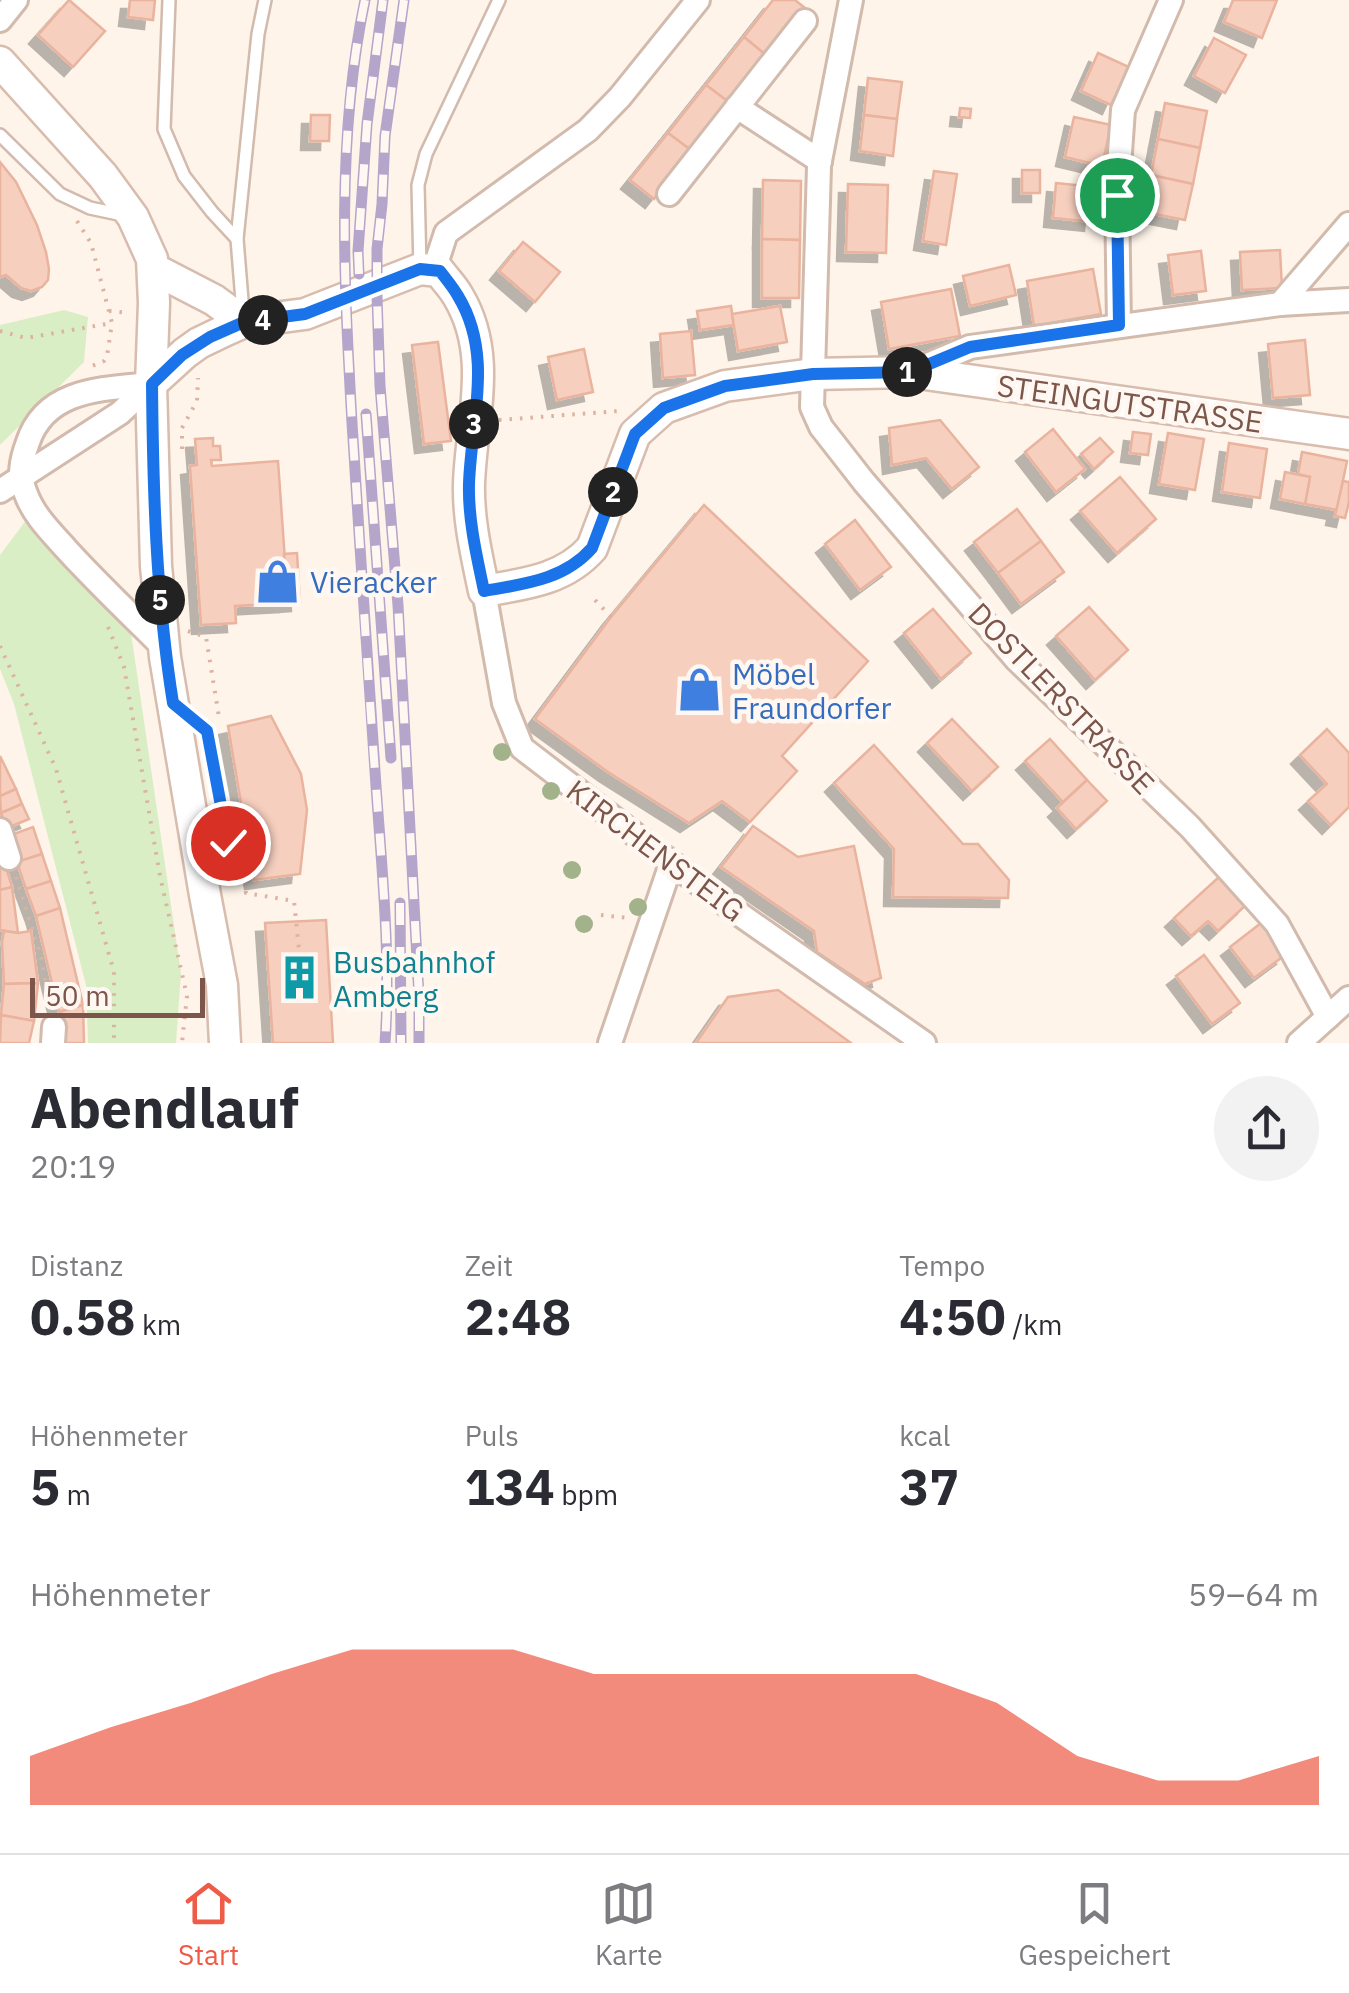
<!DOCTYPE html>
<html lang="de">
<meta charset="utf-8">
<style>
body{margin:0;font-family:"IBM Plex Sans",sans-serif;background:#f2f2f3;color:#2b2b33;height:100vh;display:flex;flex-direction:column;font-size:38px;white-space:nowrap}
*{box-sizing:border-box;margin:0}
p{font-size:32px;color:#7c7c81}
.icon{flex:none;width:55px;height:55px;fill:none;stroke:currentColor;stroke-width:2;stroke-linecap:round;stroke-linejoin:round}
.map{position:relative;height:1043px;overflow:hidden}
.details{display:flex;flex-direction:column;background:#fff;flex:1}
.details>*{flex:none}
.scale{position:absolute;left:30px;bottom:25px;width:175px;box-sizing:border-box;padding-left:10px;border:5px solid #7c564a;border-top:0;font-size:28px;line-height:35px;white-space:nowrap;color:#7c564a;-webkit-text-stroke:8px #fff8f2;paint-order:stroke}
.pin{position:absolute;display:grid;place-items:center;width:85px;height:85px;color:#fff;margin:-42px;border:5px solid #fff;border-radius:50%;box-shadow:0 2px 10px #0007}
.km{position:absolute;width:50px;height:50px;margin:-25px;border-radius:50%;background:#222;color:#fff;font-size:28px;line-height:50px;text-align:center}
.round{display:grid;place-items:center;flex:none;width:105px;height:105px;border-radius:52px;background:#f2f2f3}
.head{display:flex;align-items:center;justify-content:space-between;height:170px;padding:0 30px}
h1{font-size:55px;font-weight:800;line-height:75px}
.stats{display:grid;grid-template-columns:repeat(3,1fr);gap:15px;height:170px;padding:10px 30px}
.stats div{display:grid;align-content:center}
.stats b{font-size:50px;font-weight:800}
.stats small{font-size:28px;font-weight:400}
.stats p{font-size:28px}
.chart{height:280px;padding:20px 30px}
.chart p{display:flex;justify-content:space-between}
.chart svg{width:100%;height:180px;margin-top:10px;fill:#ef5b47;opacity:.7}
.tabs{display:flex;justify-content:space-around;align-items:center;height:140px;border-top:2px solid #e1e1e2;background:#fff;font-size:28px;color:#7c7c81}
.tabs a{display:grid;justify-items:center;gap:5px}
.tabs .active{color:#ef5b47}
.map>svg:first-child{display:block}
.green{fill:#daeec6}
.building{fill:#f6cfbf;stroke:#eab39e;stroke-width:2.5;filter:url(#shadow)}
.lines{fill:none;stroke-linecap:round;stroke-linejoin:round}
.lane-casing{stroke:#d2baad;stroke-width:16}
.street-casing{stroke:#d2baad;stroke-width:28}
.secondary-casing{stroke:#d8bcad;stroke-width:35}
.path{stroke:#dcb2a1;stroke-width:4;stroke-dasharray:2.5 8;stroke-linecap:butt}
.lane{stroke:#fff;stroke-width:11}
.street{stroke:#fff;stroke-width:22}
.secondary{stroke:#fff;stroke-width:30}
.rail-casing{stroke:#b5a5ca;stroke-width:11}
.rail{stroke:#fff8f2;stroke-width:8;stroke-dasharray:22;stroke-linecap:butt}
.tree{fill:#a2b28b}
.route-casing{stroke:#fff;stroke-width:20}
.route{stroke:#1a73e8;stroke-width:12}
.labels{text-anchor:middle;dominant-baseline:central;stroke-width:9;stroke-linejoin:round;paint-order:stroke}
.street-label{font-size:30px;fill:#7c564a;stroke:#fff8f2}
.shop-label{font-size:30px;fill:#366cbe;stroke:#fff8f2;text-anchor:start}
.culture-label{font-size:30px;fill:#0d838f;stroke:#fff8f2;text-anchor:start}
</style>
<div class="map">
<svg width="1349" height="1043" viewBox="0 0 1349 1043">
<defs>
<filter id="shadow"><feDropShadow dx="-9" dy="9" stdDeviation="0" flood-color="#0004"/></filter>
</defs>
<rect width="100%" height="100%" fill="#fef4ea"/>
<g class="green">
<polygon points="64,310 88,317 84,362 0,445 0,325"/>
<polygon points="27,519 130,626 181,973 176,1043 88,1043 86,985 14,704 0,669 0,555"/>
</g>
<g class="building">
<polygon points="69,0 105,31 73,67 38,35"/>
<polygon points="130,0 155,0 153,20 128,17"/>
<polygon points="773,0 795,0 805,8 767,56 744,37"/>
<polygon points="1233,0 1277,0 1262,38 1224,22"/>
<polygon points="744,37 767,56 730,103 706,85"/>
<polygon points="1214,38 1246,55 1225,93 1194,76"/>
<polygon points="1098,53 1129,67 1111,105 1081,91"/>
<polygon points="868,78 902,82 897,119 864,115"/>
<polygon points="706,85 730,103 692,151 668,133"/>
<polygon points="1165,103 1207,111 1200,148 1158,139"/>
<polygon points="960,108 971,109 970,118 959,117"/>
<polygon points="311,115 330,115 329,141 310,141"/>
<polygon points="864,115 897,119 893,156 860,151"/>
<polygon points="1074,117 1111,125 1102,166 1065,157"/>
<polygon points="668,133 692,151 654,199 630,180"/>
<polygon points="1158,139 1200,148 1193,184 1151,175"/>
<polygon points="0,162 16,182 37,225 46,252 49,269 48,280 42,287 31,291 21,288 6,275 0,277"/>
<rect x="1022" y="170" width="18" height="23"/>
<polygon points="934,171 957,174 946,245 923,241"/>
<polygon points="1151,175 1193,184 1185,220 1144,212"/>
<polygon points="763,180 801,181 800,240 762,239"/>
<polygon points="1056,183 1096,187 1093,222 1053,218"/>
<polygon points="848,184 888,185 886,253 846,252"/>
<polygon points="762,239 800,240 799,298 762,298"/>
<polygon points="523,242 560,272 535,302 499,271"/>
<polygon points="1280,250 1282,288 1242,290 1240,252"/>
<polygon points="1201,251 1206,291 1173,295 1168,255"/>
<polygon points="1009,265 1016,295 970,306 963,276"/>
<polygon points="1093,269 1101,314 1034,326 1027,281"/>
<polygon points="951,289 960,336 889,349 881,302"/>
<polygon points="731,306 734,325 700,330 697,311"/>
<polygon points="780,306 787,342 738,351 732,314"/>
<polygon points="691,331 695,375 663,378 660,334"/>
<polygon points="1305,340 1310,395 1273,398 1268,344"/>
<polygon points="438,342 451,441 424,444 412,345"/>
<polygon points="584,349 593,392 557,400 548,357"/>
<polygon points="940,420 979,467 952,489 926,458 892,465 889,428"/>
<polygon points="1053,429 1085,469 1056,492 1025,452"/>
<polygon points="1133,432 1151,434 1148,455 1130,453"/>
<polygon points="1168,433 1204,439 1195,490 1159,484"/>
<polygon points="213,438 213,446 220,446 221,460 211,460 212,466 278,461 288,603 235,606 236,623 201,625 190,466 197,465 195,439"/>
<polygon points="1100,438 1113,452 1094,469 1081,454"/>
<polygon points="1229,443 1267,449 1260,498 1222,492"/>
<polygon points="1302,452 1347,461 1337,510 1305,504 1310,477 1298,474"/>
<polygon points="1285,472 1310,477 1305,504 1280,499"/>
<polygon points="1120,477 1156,519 1117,553 1080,511"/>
<polygon points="1343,481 1349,482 1349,502 1345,518 1335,516"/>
<polygon points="704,505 868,661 782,756 797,771 750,822 722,801 689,823 608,772 535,719 611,617"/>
<polygon points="1017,509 1041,541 998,573 974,542"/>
<polygon points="855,520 891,567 860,590 825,544"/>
<polygon points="1041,541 1064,572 1021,604 998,573"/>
<polygon points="297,553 300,602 288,603 284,554"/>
<polygon points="1089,607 1128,650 1095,680 1056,636"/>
<polygon points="933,609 971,653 941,679 904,633"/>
<polygon points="271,716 301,774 307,810 300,874 254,880 228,726"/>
<polygon points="952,719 998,767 972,791 927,743"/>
<polygon points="1327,729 1349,753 1349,807 1331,825 1308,801 1327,784 1300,755"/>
<polygon points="1050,739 1087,780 1063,802 1025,761"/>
<polygon points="874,745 963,844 978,844 1009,880 1008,898 893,897 894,849 834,783"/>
<polygon points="0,756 16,789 0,796"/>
<polygon points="1087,780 1107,801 1076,829 1057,808"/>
<polygon points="16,789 22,804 1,813 0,796"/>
<polygon points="22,804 29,819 7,828 1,813"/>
<polygon points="753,826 798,857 854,846 881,978 865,984 817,952 814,931 721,867"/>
<polygon points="33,827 42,854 17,862 8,836"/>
<polygon points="0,848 12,887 0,890"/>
<polygon points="42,854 51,881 26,889 17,862"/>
<polygon points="1220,876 1246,905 1218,931 1208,921 1191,936 1174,918"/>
<polygon points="51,881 60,908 36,916 26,889"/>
<polygon points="12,887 18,933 0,930 0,890"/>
<polygon points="60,908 83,1005 59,1012 36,916"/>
<polygon points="326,920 333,1043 273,1043 265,923"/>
<polygon points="1261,923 1285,955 1254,978 1230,947"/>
<polygon points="4,931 18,933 31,931 38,983 4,984 2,942"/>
<polygon points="1204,955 1240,1003 1212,1024 1176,976"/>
<polygon points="38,983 34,1021 1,1015 4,984"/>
<polygon points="778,990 851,1043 696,1043 728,997"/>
<polygon points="83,1005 84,1043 60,1043 59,1012"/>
<polygon points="1,1015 34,1021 29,1043 0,1043"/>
</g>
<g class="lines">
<defs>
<g id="lane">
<polyline points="169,0 164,129 184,176 212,212 237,239"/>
<polyline points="0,135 60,194 90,208 123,215"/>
<polyline points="420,268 418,185 426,154 499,0"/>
<polyline points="243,313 237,239 258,34 265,0"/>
<polyline points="180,709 207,731 228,843 210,882"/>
</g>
<g id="street">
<polyline points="851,0 819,166 812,407 821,427 864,482 1017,660 1190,827 1277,924 1328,1017"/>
<polyline points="0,20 16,0"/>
<polyline points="737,107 820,161"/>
<polyline points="669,194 805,21"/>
<polyline points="434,270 446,233 588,130 620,97 698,0"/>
<polyline points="1280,304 1349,224"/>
<polyline points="1119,325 1117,195 1123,110 1171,0"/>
<polyline points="911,372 970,347 1280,304 1349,300"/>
<path d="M151 384C104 389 46 388 28 442 21 461 18 475 26 494 34 516 52 533 67 550 98 584 132 616 165 649"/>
<polyline points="0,491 120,413 151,384"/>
<polyline points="484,591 504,703 522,748 732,909 924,1043"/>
<polyline points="0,830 9,858"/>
<polyline points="53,1043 54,1027"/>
<polyline points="610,1043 671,864"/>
<polyline points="1299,1043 1349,998"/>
</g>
<g id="secondary">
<polyline points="0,62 103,176 133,217 152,259 154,303 151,384 156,566 165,657 205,895 222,985 225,1043"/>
<polyline points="154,269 214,300 244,322"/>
<path d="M151 384 185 353 199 343 226 330 244 322 305 314 420 269 439 271C445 279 453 287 458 296 494 356 471 420 469 484 468 520 477 557 484 591 524 584 564 580 592 548L635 434 664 408 725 386 813 374 911 372 1349 434"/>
</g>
</defs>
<use href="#lane" class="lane-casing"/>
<use href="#street" class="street-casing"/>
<use href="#secondary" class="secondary-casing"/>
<g class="path">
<polyline points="77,221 91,243 112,323 107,356 104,361 92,366"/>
<polyline points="109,311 129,313"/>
<polyline points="0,331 26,338 112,323"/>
<polyline points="499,420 619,411"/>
<polyline points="182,449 182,428 197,401 198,378"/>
<polyline points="595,600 611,617"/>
<polyline points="108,627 124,667 160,876 187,996 182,1043"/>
<polyline points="188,631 206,637 219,717"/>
<polyline points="0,646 56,769 114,972 114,1043"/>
<polyline points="241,860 246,893 294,901 300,960"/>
<polyline points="16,877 41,957 49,1003"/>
<polyline points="601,915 628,918"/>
</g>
<use href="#lane" class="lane"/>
<use href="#street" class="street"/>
<use href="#secondary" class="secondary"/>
<defs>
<g id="rail">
<path d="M365 0C336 139 344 282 352 423 360 544 367 665 376 786 382 871 391 958 385 1043"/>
<polyline points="404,0 385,136 382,204 377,249 377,297 380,386 398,605 419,997 419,1043"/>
<polyline points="359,274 358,251 367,124 383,0"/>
<polyline points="366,414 391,758"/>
<polyline points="400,903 401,1043"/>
</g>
</defs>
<use href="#rail" class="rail-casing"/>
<use href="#rail" class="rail"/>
</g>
<g class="tree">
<circle cx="502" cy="752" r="9"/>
<circle cx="551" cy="791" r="9"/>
<circle cx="572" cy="870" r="9"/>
<circle cx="638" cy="907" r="9"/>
<circle cx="584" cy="924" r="9"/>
</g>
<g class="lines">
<defs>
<path id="route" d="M228 843 207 731 173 703C156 597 153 491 152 384L182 355 210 337 244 322 305 314 420 269 440 271C446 279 453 287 458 296 494 355 471 421 469 484 468 520 477 557 484 591 524 584 564 580 592 548L635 434 664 408 725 386 813 374 910 372 970 347 1119 325 1117 195"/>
</defs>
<use href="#route" class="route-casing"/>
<use href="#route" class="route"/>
</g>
<defs>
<symbol id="shop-bare" viewBox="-9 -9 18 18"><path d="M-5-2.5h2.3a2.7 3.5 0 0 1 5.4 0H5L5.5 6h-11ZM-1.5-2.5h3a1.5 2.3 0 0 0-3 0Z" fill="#3f7fe0" stroke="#fff8f2" stroke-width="2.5" paint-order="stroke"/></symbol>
<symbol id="building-bare" viewBox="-9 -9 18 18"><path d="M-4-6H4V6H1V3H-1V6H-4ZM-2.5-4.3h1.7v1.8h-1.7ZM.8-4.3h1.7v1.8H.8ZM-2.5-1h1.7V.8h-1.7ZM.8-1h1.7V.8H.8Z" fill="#0f9aa8" stroke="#fff8f2" stroke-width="2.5" paint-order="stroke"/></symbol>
</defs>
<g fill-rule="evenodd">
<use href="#shop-bare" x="246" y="550" width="63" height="63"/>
<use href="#shop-bare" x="668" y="658" width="63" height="63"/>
<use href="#building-bare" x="268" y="946" width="63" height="63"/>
</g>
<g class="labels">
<g class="street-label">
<text transform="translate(1130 403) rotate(8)">STEINGUTSTRASSE</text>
<text transform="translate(1062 698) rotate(46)">DOSTLERSTRASSE</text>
<text transform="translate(656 850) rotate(37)">KIRCHENSTEIG</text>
</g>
<g class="shop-label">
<text x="310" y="581">Vieracker</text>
<text x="732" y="673">Möbel<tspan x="732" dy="34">Fraundorfer</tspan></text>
</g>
<g class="culture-label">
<text x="333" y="961">Busbahnhof<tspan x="333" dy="34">Amberg</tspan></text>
</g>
</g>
</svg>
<div class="scale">50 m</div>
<div class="pin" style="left:1117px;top:195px;background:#1e9e55"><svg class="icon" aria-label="arrive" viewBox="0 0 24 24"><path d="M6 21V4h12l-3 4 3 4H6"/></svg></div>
<div class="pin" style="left:228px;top:843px;background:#d93025"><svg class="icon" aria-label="check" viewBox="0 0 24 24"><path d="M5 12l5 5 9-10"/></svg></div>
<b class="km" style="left:907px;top:372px">1</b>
<b class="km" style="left:613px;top:492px">2</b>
<b class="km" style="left:474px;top:424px">3</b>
<b class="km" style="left:263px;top:320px">4</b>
<b class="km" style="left:160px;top:600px">5</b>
</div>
<section class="details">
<div class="head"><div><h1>Abendlauf</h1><p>20:19</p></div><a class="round"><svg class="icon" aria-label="share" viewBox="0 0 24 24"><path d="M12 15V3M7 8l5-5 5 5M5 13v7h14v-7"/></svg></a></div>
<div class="stats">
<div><p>Distanz</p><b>0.58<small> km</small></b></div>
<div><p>Zeit</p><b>2:48</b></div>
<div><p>Tempo</p><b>4:50<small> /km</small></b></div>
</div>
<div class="stats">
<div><p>Höhenmeter</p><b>5<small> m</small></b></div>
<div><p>Puls</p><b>134<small> bpm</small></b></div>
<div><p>kcal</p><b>37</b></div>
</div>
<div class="chart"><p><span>Höhenmeter</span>59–64 m</p>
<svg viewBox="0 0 160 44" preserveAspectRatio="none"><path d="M0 44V32L10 25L20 19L30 12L40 6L50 6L60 6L70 12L80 12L90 12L100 12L110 12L120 19L130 32L140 38L150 38L160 32V44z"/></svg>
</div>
</section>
<nav class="tabs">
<a class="active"><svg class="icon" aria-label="home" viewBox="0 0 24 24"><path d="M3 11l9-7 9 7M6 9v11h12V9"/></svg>Start</a>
<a><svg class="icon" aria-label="map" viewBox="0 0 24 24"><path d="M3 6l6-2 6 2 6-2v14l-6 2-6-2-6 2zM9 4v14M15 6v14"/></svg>Karte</a>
<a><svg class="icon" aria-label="saved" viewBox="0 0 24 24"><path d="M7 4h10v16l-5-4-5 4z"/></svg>Gespeichert</a>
</nav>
